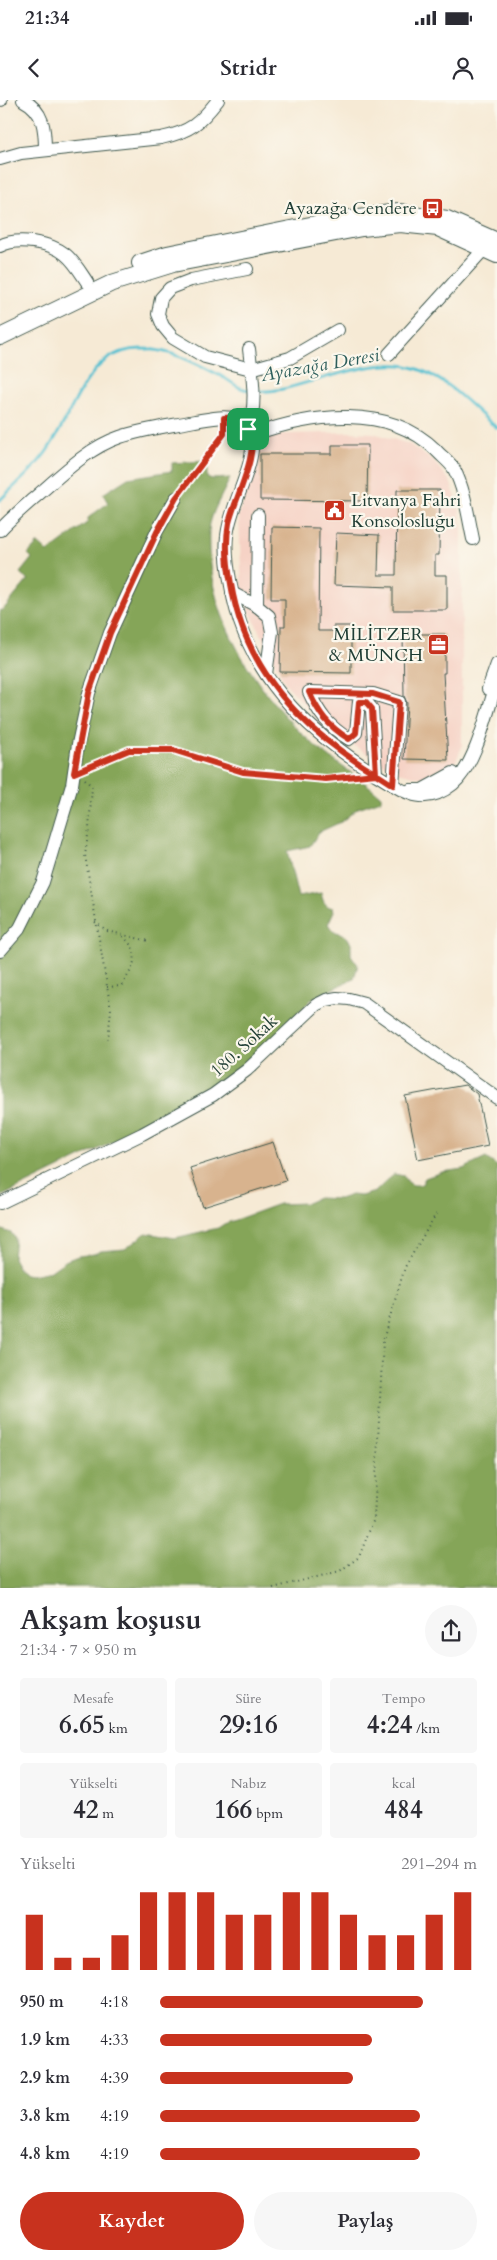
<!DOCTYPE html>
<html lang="tr">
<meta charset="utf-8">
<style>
body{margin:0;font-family:Cardo,serif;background:#f7f7f7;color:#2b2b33;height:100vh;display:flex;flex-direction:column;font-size:19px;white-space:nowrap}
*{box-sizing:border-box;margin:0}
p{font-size:16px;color:#7c7c81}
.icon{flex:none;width:28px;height:28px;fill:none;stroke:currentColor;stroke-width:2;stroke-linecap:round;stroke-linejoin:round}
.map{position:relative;height:1488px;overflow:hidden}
.side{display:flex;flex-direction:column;background:#fff;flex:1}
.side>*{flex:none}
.pin{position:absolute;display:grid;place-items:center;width:42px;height:42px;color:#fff;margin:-21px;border-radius:10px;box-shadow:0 2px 8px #0006}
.round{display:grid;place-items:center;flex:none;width:52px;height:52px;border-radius:26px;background:#f7f7f7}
.head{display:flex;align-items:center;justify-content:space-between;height:85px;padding:0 20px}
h1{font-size:28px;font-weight:600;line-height:38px}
.metrics{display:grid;grid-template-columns:repeat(3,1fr);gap:8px;height:85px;padding:5px 20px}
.metrics div{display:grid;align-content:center;border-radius:5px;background:#f7f7f7;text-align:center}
.metrics b{font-size:25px;font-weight:600}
.metrics small{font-size:14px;font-weight:400}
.metrics p{font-size:14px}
.chart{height:140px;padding:10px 20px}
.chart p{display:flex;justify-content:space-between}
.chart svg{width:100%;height:90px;margin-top:5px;stroke:#c8321e;stroke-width:6}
.primary-button{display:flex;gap:10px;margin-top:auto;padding:10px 20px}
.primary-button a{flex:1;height:58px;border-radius:30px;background:#c8321e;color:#fff;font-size:20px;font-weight:600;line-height:58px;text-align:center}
.primary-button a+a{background:#f7f7f7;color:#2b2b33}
ul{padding:0 20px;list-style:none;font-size:16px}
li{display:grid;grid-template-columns:80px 60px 1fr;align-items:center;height:38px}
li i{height:12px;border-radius:6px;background:#c8321e}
.status{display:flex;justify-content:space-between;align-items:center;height:35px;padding:0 25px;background:#fff;direction:ltr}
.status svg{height:14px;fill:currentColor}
header{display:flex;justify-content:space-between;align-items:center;height:65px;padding:0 20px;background:#fff;font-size:22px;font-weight:600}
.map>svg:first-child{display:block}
.built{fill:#f6d2c5}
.forest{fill:#85a559;stroke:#527146}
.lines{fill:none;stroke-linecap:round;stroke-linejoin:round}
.stream{stroke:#56c1d1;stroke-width:3}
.building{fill:#d8b38e}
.minor-casing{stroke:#3f574c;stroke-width:14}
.major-casing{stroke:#3f574c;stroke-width:18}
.path{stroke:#3f574c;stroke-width:2;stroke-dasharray:1 4;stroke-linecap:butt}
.minor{stroke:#fff;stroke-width:12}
.major{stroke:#fff;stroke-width:16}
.route-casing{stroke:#fff;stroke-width:10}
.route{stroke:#c8321e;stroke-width:6}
.labels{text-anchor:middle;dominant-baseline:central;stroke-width:4.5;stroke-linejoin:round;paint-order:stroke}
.poi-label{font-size:18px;fill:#1f3d34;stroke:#fbf7ec;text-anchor:end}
.street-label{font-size:18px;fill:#1f3d34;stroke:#fbf7ec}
.water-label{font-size:19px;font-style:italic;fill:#2d5e5b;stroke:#fbf7ec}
</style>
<div class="status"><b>21:34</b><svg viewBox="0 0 49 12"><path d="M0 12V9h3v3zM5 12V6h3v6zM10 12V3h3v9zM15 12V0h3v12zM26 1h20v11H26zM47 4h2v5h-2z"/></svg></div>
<header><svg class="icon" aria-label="back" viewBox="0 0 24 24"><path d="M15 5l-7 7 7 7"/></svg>Stridr<svg class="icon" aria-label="person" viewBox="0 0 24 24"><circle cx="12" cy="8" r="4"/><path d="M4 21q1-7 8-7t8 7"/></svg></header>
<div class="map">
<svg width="497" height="1488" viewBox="0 0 497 1488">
<rect width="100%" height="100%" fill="#fbf7ec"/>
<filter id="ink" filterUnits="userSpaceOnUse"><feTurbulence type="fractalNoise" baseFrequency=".02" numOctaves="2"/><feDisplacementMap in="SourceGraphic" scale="10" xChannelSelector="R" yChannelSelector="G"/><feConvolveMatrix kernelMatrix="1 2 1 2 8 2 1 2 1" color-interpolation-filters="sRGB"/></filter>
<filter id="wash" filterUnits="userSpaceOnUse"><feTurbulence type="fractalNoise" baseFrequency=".0096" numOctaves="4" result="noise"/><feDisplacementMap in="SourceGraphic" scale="20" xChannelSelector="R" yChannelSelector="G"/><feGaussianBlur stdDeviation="1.12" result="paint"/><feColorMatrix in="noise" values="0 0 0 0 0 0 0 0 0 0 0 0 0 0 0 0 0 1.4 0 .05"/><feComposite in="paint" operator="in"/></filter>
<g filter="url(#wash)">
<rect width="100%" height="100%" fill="#f6ead5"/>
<polygon class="built" points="351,332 373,333 409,344 433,361 450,381 459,406 462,427 462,647 455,663 450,668 425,679 395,671 325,627 285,583 242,496 239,415 262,335"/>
<g class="forest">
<path d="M207 361V377L212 379 230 378C224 392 215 406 211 420 208 429 209 440 209 450 211 520 254 587 303 635 327 658 356 674 381 696V700L358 708 341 722 319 732 310 746 287 751 298 797 321 793C323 801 324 806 333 808L334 811 328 824 333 831 343 834 348 838 351 844V855L358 865 354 878 311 900 261 951 227 981 139 1029 0 1097V510L2 511 28 480 20 473 32 458 28 454 38 443 48 452 88 422V418L108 403 103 394 128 378 172 371V363Z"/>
<path d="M486 1058 497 1066V1487H0V1129L11 1133 15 1138 13 1158 19 1169 25 1174 31 1175 51 1171 65 1161 78 1156 94 1154 101 1151 125 1149 146 1133 175 1138 218 1128 224 1124 279 1104 307 1103 318 1098 339 1099 351 1095 361 1096 375 1092 394 1074 404 1076C408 1084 413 1087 422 1084L425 1078 442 1072 463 1069Z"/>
</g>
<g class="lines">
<g class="stream">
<path d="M257 291C279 293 299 284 320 279 347 272 379 261 407 266 443 273 470 306 497 328"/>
<path d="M0 400C16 384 34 370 47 351 82 301 89 229 172 254 189 259 205 268 221 276 233 282 236 289 251 290"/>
</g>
</g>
<g id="blocks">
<g class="building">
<polygon points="332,345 368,345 367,401 260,400 260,354 332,354"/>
<polygon points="397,390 440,390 439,455 435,455 435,475 447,475 447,510 393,510 393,487 334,485 336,433 379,435 378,475 396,475"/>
<polygon points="272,427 319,428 318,531 333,531 333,526 351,526 351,573 280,572 281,526 285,526 285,499 271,499"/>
<polygon points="403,534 445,534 445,573 443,573 448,660 404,659 407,603 404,596"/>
<polygon points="465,985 477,994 488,1046 418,1060 405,996"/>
<polygon points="273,1042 286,1081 203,1107 190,1068"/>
</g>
</g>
</g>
<g filter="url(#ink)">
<use href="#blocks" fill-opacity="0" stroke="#3f574c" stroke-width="1"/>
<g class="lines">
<defs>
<g id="minor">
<polyline points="0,0 1,0"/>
<path d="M23 0C44 11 45 29 45 50"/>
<path d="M0 59 21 53 161 38C190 32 200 23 218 0"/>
<path d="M0 146C17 137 50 142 65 154 74 161 81 173 87 182"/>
<polyline points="247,169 191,180 170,188 161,198 158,214 163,226 173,238 205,257 251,269 290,258 338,230"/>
<polyline points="389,254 485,148"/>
<path d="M248 329C258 304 252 275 249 249"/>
<path d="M252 335C310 314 388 303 436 350 441 356 450 362 454 369 465 390 468 416 473 439"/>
<path d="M0 430C10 419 22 409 33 399 59 377 87 348 120 337 144 329 170 326 195 321 208 319 231 313 243 322 247 325 252 332 252 337 256 365 230 405 227 436 225 452 228 470 231 486 245 572 305 631 377 675 405 692 423 708 453 684 476 665 488 609 497 581"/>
<polyline points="232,493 257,506 269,516 272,532 266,574"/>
<polyline points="257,506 258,415"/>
<polyline points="488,589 497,564"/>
<path d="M376 674 372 609 366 602 359 601 356 633 349 639C328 626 319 614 309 592L373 594 399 602 393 685"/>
<polyline points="410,690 422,690 453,673"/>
<polyline points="0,851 20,828 43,782 72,685 78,644 89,593 110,533 157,431 176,398"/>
<polyline points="0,1103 142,1034 213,995 247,970 316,905 326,900 337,898 349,899 364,903 497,998"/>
</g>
<g id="major">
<polyline points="140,163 167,154 335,120 399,112 447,119 497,141"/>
<polyline points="0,237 112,183 173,164 362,128 400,124 438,128 497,155"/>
</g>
</defs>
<use href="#minor" class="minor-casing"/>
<use href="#major" class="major-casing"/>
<g class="path">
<polyline points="182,389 224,334 224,328"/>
<polyline points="87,668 129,650 173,650 243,671 325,679 358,676"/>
<polyline points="85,679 92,687 89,729 85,755 111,910 108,939"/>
<polyline points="95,822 107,831 149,841"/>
<path d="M107 887 121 886C134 867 143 853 122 836"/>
<polyline points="273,1488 340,1471 359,1457 374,1419 383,1240 405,1167 436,1114"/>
</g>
<use href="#minor" class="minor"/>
<use href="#major" class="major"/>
</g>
</g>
<g class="lines" filter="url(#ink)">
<defs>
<path id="route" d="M248 329C241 320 236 317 224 318V334L176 398 157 432 110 533 89 593 74 673 129 650H173L243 672 326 679 376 674 393 685 399 602 373 594 309 592C319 614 328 626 349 639L356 633 359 602H366L372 609 376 674C303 631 245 570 231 484 227 464 225 443 229 423 234 400 262 349 248 329"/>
</defs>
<use href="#route" class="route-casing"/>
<use href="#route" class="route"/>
</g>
<defs>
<symbol id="bus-square" viewBox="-11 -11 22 22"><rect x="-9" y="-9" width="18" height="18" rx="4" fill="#c8321e" stroke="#fbf7ec"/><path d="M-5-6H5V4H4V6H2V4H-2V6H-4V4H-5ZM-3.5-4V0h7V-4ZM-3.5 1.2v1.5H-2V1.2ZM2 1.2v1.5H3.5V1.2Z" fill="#fff"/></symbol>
<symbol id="civic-square" viewBox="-11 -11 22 22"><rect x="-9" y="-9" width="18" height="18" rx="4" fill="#c8321e" stroke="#fbf7ec"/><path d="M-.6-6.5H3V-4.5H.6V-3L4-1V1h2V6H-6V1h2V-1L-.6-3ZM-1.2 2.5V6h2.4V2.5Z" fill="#fff"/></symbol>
<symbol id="office-square" viewBox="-11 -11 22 22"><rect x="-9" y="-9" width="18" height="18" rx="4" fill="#c8321e" stroke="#fbf7ec"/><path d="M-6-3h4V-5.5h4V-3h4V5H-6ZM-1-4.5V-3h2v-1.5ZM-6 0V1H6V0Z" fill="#fff"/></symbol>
</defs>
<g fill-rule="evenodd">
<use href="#bus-square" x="420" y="96" width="25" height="25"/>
<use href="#civic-square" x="322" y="398" width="25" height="25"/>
<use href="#office-square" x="426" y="532" width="25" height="25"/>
</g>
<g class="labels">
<g class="poi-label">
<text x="417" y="108">Ayazağa Cendere</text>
<text x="351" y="400" text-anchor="start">Litvanya Fahri<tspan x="351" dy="21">Konsolosluğu</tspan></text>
<text x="423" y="534">MİLİTZER<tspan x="423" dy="21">&amp; MÜNCH</tspan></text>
</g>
<g class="street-label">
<text transform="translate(244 946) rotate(-42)">180. Sokak</text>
</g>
<g class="water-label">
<text transform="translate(320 265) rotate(-10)">Ayazağa Deresi</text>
</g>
</g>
</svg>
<div class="pin" style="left:248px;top:329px;background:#1e9e55"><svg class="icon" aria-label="arrive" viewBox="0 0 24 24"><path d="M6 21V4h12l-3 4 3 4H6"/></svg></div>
</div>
<section class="side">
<div class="head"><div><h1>Akşam koşusu</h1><p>21:34 · 7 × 950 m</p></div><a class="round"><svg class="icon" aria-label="share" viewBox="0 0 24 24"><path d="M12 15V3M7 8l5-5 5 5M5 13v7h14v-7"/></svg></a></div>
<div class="metrics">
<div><p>Mesafe</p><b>6.65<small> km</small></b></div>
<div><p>Süre</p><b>29:16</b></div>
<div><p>Tempo</p><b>4:24<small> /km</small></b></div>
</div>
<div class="metrics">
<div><p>Yükselti</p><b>42<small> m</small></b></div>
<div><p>Nabız</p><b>166<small> bpm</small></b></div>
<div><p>kcal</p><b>484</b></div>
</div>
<div class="chart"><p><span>Yükselti</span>291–294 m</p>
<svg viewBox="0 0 160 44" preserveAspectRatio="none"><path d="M5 44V17M15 44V38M25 44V38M35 44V27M45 44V6M55 44V6M65 44V6M75 44V17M85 44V17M95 44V6M105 44V6M115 44V17M125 44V27M135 44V27M145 44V17M155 44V6"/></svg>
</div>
<ul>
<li><b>950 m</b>4:18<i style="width:83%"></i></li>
<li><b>1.9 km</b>4:33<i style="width:67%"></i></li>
<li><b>2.9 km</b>4:39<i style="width:61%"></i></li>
<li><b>3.8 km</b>4:19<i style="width:82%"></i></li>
<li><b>4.8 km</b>4:19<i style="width:82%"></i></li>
</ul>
<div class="primary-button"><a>Kaydet</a><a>Paylaş</a></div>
</section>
